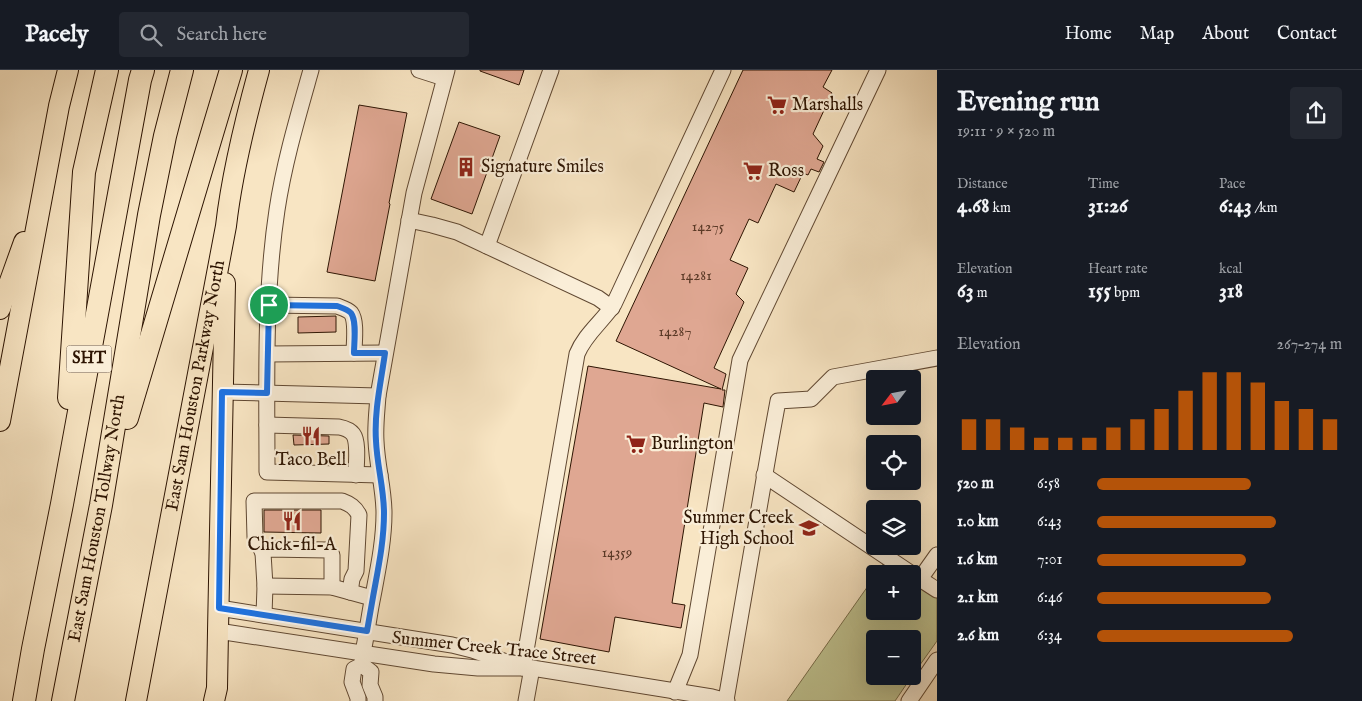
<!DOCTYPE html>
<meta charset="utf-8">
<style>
body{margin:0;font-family:"IM FELL English",serif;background:#242831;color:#f1f3f6;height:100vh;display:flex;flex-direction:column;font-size:19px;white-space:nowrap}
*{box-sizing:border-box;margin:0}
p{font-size:16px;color:#9ea1a6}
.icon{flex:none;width:28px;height:28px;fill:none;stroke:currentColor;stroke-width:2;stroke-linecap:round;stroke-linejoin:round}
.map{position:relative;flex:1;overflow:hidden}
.panel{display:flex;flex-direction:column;background:#171b24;width:425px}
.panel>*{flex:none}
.needle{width:32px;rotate:238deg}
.buttons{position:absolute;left:866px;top:300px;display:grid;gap:10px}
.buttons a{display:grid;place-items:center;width:55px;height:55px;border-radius:5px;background:#171b24;box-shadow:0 5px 20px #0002;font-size:25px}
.pin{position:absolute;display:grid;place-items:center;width:42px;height:42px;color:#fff;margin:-21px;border:2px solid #fff;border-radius:50%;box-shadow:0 1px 5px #0007}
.round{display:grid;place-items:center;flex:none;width:52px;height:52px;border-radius:5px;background:#242831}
.overview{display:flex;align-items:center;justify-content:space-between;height:85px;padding:0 20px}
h1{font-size:28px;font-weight:700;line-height:38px}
.metrics{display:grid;grid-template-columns:repeat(3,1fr);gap:8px;height:85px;padding:5px 20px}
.metrics div{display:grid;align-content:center}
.metrics b{font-size:21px;font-weight:700}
.metrics small{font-size:14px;font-weight:400}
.metrics p{font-size:14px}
.chart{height:140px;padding:10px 20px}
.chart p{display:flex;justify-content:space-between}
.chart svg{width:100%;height:90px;margin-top:5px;stroke:#b45309;stroke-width:6}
ul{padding:0 20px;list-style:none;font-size:16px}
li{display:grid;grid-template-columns:80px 60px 1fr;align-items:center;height:38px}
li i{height:12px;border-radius:6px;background:#b45309}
header{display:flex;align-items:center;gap:30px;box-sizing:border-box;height:70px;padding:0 25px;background:#171b24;border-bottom:1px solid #363941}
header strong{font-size:24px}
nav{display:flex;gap:28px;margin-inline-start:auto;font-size:18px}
.search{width:350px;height:45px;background:#242831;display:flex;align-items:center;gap:12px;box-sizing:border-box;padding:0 18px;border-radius:5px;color:#9ea1a6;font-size:19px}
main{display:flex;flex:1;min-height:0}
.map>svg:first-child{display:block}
.green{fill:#bfc492;stroke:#766c4a}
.building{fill:#dfa792;stroke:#2d1402}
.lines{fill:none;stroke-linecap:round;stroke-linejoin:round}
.minor-casing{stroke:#604832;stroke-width:17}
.major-casing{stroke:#2d1402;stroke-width:22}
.highway-casing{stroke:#2d1402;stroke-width:24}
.minor{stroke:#faeed8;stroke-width:15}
.major{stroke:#f8e5c3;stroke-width:20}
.highway{stroke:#f8e5c3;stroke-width:22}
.route-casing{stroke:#fff;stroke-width:10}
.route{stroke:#1a73e8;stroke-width:6}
.labels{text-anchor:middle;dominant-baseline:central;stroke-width:4.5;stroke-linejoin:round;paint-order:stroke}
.number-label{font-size:15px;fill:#5a3926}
.shield{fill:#faeed8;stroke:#6a5542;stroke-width:1}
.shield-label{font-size:16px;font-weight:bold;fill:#2d1402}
.poi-label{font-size:18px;fill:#2d1402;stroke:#faeed8;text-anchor:start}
.street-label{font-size:18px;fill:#2d1402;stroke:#faeed8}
</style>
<header>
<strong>Pacely</strong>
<div class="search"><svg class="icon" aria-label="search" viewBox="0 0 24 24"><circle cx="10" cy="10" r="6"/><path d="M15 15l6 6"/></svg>Search here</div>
<nav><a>Home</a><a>Map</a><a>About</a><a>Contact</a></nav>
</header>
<main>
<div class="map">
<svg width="937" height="631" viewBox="0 0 937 631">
<rect width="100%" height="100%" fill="#f8e5c3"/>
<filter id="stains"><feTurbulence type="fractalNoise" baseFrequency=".004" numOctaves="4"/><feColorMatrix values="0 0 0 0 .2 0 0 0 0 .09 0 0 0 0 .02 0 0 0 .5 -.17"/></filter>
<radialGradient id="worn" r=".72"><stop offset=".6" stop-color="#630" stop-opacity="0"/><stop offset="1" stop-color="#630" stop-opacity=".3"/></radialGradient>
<g class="green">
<polygon points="886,490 906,504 876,504"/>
<polygon points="875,506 875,541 912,541 913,508 937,525 937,571 912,606 912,569 875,569 875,606 912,606 895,631 787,631"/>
</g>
<g class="building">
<polygon points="480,0 524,0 519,15 480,1"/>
<polygon points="743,0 832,0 823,17 832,23 813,64 823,76 817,89 824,92 819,102 811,99 808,105 803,103 794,122 776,114 758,153 749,149 730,190 748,198 736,224 744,232 714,298 726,304 722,320 725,320 723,337 704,333 672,533 685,535 681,558 615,547 609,582 540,569 588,296 721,319 616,271"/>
<polygon points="359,35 407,43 389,133 390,134 375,211 327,202"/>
<polygon points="459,52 500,66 472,144 431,129"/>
<polygon points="336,246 336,262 298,263 298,247"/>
<polygon points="293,365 329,366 329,374 294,375"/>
<polygon points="264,440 321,440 321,463 264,462"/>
</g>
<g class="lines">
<defs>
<g id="minor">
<path d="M311 0C298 46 284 93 277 140 264 226 267 315 267 402L380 405"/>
<polyline points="419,0 444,8"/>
<polyline points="409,150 432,155 457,162 598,228 612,238"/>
<polyline points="487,176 551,0"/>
<path d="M269 235 337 236C342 238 347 239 351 243 357 251 354 273 354 283"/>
<polyline points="268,284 385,283"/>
<polyline points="222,322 378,326"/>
<path d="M267 355 339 357C344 358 350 360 353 364 359 372 356 395 356 405"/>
<polyline points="764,405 912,504"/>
<path d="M263 483 255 467 254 431H342C350 434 355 437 359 445L356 501 352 509 350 522"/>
<polyline points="937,485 920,509 937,520"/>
<polyline points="265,516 332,517 372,528"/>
<polyline points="219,538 452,575 472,580 515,595"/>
<polyline points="264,545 265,516 263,483 268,479 328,480 332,485 332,517"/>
<polyline points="218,561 434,594 478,598 532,598 712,627 727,631"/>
<path d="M362 595 363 582C367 564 369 545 373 526 378 499 384 471 384 443 384 419 377 396 376 371 375 356 377 341 378 326L414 123 447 0"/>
<polyline points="362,595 371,602 370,615 375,627 375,631"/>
<path d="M523 598 577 284C585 264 603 251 614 234L723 0"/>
<polyline points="675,622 690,585 740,290 878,0"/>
<polyline points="726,630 771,369 778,331 811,329 833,307 937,288"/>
<polyline points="358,631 358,628 352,612 354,599 362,595"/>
<polyline points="526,631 532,598"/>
<polyline points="909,631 937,590"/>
</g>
<g id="major">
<polyline points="0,239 24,172"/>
<polyline points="0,351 59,36 68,0"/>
<path id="s1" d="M136 631 226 156C232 103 245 51 259 0"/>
<polyline points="214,631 217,618 218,561 225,213"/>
</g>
<g id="highway">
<polyline points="69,328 84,102 107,0"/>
<polyline points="127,348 231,0"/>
<polyline points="24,631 33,579 62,434 140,10 143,0"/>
<path id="s2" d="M63 631 101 435 149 145 165 66 182 0"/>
</g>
</defs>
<use href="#minor" class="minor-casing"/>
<use href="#major" class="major-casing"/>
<use href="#highway" class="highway-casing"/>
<use href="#minor" class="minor"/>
<use href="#major" class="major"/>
<use href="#highway" class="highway"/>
</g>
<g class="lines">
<defs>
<path id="route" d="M269 235 337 236C342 238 347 239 351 243 357 251 354 273 354 283H385C381 312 374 341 376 371 377 395 384 419 384 443 384 472 378 499 373 527 371 538 369 550 367 561L219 538 222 322 267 323Z"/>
</defs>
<use href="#route" class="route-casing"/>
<use href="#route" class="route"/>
</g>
<defs>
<symbol id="supermarket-bare" viewBox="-9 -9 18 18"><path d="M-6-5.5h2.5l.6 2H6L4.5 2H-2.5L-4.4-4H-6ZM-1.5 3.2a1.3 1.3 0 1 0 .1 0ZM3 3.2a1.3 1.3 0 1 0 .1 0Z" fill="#8f2418" stroke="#faeed8" stroke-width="2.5" paint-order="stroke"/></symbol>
<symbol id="building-bare" viewBox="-9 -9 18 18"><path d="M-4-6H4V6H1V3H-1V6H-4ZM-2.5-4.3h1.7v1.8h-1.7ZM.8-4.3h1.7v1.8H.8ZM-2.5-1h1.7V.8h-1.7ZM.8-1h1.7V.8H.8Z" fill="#8f2418" stroke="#faeed8" stroke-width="2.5" paint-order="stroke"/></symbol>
<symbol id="restaurant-bare" viewBox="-9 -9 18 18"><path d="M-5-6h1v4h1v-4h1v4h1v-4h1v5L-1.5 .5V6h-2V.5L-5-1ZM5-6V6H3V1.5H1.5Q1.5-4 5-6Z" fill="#8f2418" stroke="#faeed8" stroke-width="2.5" paint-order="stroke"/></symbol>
<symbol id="school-bare" viewBox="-9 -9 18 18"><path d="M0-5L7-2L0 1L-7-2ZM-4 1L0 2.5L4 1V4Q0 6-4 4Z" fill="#8f2418" stroke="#faeed8" stroke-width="2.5" paint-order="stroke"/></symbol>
</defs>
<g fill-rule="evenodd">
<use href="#supermarket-bare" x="763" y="21" width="28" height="28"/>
<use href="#building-bare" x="452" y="83" width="28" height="28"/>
<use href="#supermarket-bare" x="739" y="87" width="28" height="28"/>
<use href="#restaurant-bare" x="297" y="352" width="28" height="28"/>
<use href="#supermarket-bare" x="622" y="360" width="28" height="28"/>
<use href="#restaurant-bare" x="278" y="437" width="28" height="28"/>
<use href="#school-bare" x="795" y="444" width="28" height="28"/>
</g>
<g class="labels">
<g class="number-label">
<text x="708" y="156">14275</text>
<text x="696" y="205">14281</text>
<text x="675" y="261">14287</text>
<text x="617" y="482">14359</text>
</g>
<rect class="shield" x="66.5" y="275.5" width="45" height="27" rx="4"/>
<g class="shield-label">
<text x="89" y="289">SHT</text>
</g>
<g class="poi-label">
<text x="792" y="35">Marshalls</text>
<text x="481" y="97">Signature Smiles</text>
<text x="768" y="101">Ross</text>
<text x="651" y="374">Burlington</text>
<text x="311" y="390" text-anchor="middle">Taco Bell</text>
<text x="794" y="448" text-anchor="end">Summer Creek<tspan x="794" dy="21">High School</tspan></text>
<text x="292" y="475" text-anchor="middle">Chick-fil-A</text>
</g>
<g class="street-label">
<text stroke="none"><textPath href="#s1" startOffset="321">East Sam Houston Parkway North</textPath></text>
<text stroke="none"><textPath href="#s2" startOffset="186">East Sam Houston Tollway North</textPath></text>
<text transform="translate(494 579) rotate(6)">Summer Creek Trace Street</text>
</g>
</g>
<rect width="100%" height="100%" filter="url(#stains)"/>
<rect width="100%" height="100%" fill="url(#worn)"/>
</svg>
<div class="buttons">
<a><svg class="needle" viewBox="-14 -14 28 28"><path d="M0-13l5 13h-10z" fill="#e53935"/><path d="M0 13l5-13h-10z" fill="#9ea1a6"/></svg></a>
<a><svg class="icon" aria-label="locate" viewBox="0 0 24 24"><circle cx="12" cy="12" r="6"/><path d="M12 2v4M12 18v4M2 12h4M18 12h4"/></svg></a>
<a><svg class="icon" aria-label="layers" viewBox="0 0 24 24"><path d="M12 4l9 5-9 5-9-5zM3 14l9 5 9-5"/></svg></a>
<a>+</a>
<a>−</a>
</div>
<div class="pin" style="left:269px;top:235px;background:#1e9e55"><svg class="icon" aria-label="arrive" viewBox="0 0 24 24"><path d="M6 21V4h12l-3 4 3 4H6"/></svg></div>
</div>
<section class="panel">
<div class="overview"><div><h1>Evening run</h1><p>19:11 · 9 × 520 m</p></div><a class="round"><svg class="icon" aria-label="share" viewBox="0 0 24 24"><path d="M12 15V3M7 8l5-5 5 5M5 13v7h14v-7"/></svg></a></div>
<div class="metrics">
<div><p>Distance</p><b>4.68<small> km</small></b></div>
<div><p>Time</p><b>31:26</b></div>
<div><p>Pace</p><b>6:43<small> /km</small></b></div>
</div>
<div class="metrics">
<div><p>Elevation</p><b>63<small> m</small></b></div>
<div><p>Heart rate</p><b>155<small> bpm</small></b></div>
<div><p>kcal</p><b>318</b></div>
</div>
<div class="chart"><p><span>Elevation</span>267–274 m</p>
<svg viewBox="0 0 160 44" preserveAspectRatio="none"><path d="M5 44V29M15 44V29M25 44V33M35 44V38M45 44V38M55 44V38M65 44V33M75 44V29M85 44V24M95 44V15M105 44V6M115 44V6M125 44V11M135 44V20M145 44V24M155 44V29"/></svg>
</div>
<ul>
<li><b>520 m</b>6:58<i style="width:63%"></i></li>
<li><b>1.0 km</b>6:43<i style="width:73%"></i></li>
<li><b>1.6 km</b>7:01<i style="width:61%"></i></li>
<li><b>2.1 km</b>6:46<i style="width:71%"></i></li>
<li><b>2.6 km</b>6:34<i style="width:80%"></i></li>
</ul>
</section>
</main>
